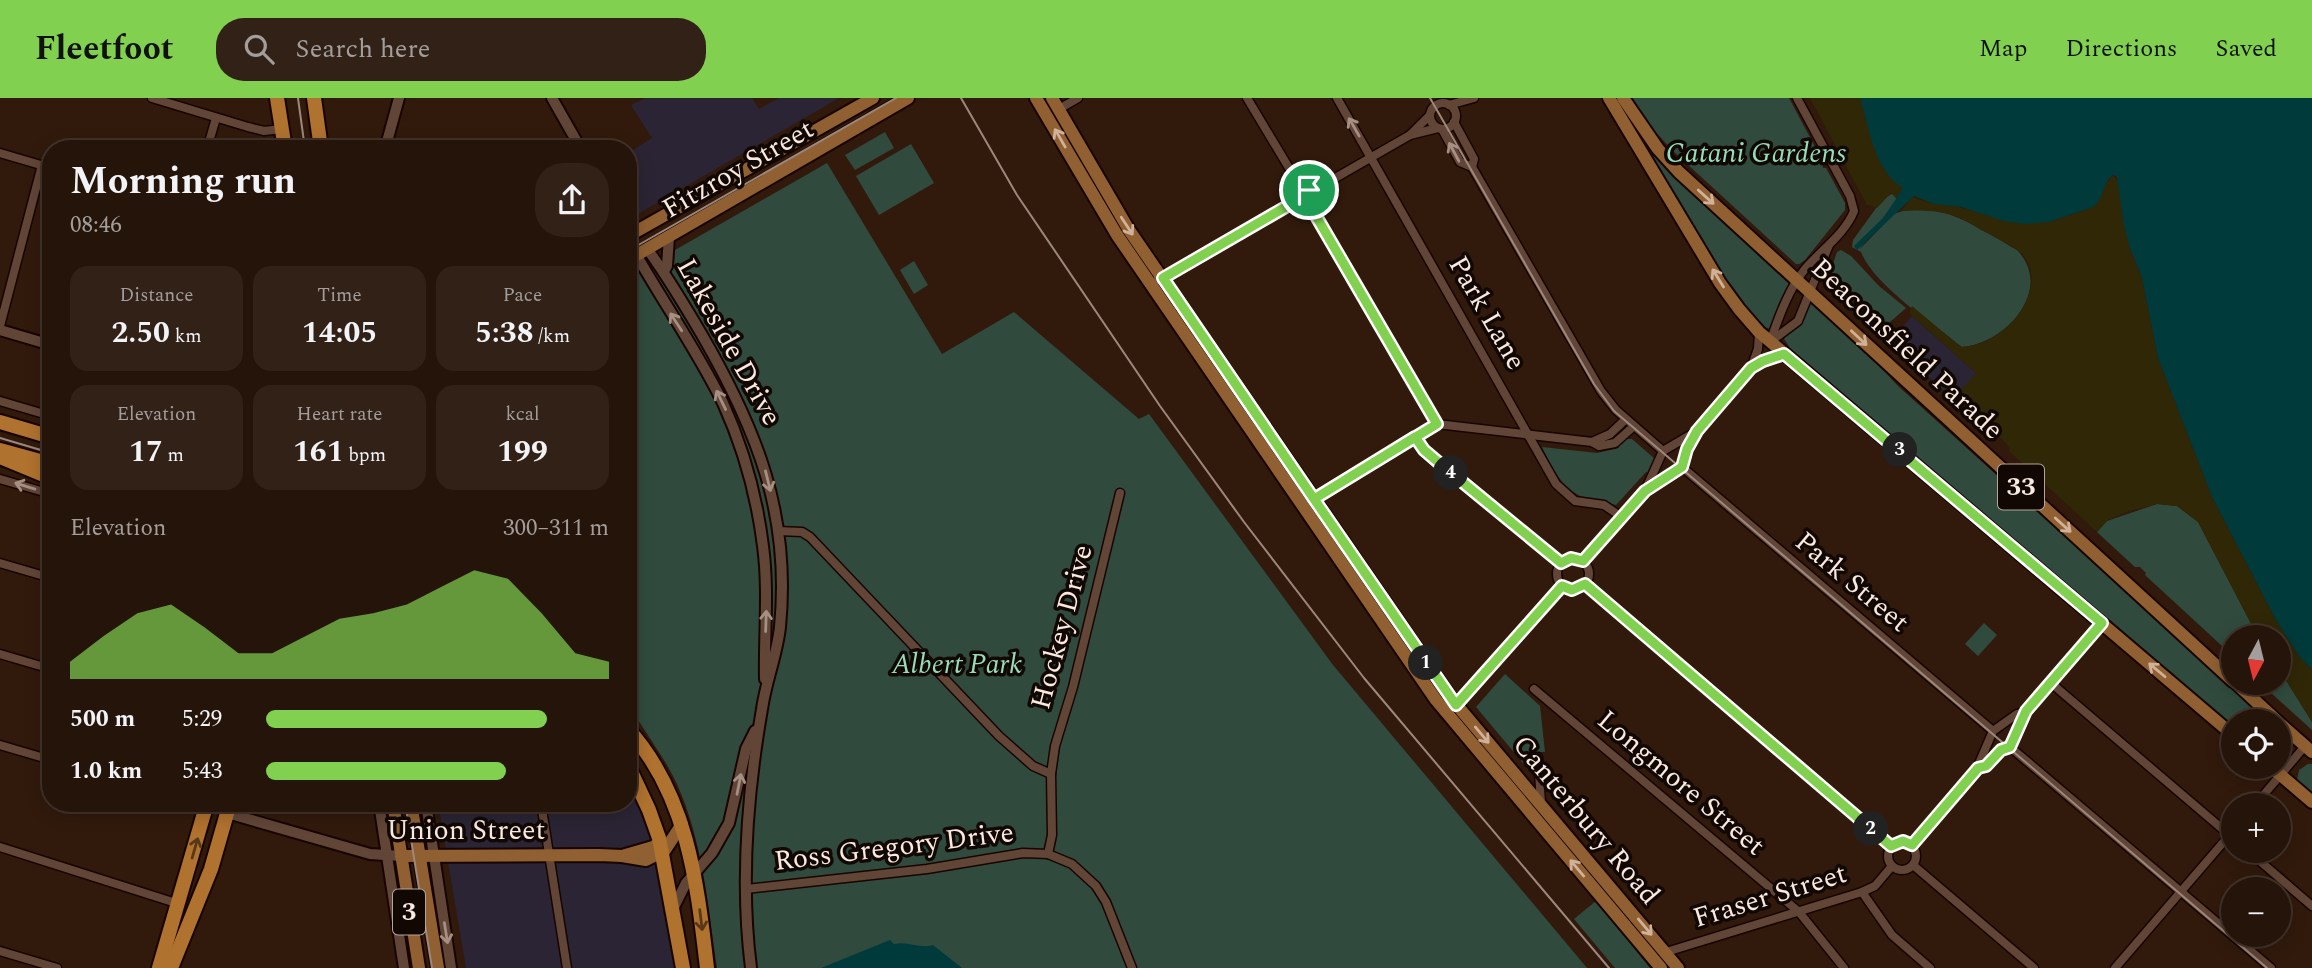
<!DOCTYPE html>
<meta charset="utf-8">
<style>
body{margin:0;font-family:Spectral,serif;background:#312117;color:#f1f3f6;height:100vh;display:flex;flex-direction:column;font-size:26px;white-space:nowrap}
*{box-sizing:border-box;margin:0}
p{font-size:23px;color:#a39e9c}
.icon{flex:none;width:38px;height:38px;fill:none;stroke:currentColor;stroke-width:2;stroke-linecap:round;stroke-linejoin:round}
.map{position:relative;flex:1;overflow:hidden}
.side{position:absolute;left:42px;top:42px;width:595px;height:672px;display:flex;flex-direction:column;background:#251409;border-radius:28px;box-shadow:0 4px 18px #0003,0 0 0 2px #42332a}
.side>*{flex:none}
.needle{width:46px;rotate:187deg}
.buttons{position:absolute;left:2221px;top:527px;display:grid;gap:14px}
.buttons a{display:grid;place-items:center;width:70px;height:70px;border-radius:50%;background:#251409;box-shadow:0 4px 18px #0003,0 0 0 2px #42332a;font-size:35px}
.pin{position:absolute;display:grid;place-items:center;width:60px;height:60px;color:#fff;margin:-30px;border:4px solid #fff;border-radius:50%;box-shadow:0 2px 7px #0007}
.km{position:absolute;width:35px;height:35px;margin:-18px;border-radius:50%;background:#222;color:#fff;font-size:19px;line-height:35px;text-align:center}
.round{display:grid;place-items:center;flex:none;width:74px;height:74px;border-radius:28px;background:#312117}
.head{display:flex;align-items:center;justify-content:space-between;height:119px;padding:0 28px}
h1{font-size:38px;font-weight:700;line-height:52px}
.metrics{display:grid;grid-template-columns:repeat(3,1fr);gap:10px;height:119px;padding:7px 28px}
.metrics div{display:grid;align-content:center;border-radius:18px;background:#312117;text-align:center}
.metrics b{font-size:30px;font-weight:700}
.metrics small{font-size:19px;font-weight:400}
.metrics p{font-size:19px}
.chart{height:196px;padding:14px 28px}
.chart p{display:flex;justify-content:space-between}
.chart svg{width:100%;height:126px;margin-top:7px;fill:#81d050;opacity:.7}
ul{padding:0 28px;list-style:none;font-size:23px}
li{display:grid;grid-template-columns:112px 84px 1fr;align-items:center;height:52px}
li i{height:18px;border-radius:9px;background:#81d050}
header{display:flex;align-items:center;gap:42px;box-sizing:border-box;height:98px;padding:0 35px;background:#81d050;color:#111}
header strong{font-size:33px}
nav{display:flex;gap:38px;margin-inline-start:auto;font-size:24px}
.search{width:490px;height:63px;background:#312117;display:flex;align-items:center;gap:18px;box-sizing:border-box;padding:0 24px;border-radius:28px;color:#a39e9c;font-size:26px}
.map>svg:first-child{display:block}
.commercial{fill:#2a2434}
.green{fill:#304b3e}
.sand{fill:#2f2706}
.water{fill:#003a3b}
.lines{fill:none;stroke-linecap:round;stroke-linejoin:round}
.street-casing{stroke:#180400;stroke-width:11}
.secondary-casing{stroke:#180400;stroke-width:14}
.primary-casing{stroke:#180400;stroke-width:16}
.highway-casing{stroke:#180400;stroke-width:18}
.street{stroke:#614637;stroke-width:8}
.secondary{stroke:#614637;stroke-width:10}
.primary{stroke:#906032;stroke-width:12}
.highway{stroke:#b0722f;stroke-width:14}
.tram{stroke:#9c887d;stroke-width:2}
.oneway{stroke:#a68f83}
.oneway2{stroke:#d0b29a}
.oneway3{stroke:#593817}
.route-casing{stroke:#fff;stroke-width:14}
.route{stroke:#81d050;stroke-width:9}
.labels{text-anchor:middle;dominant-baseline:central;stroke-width:7;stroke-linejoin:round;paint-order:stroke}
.shield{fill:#110803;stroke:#b4a69e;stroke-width:2}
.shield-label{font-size:26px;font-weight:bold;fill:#fae9e0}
.park-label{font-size:28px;font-style:italic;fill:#96dcba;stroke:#110803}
.street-label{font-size:28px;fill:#fae9e0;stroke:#110803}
</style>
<header>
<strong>Fleetfoot</strong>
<div class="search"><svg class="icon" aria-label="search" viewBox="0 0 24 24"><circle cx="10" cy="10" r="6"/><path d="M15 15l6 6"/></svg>Search here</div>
<nav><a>Map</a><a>Directions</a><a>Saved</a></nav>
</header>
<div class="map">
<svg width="2312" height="870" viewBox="0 0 2312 870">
<rect width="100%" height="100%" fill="#311a0c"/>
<g class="commercial">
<polygon points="646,0 752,0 759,11 779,0 839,0 636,117 628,103 628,55 652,40 631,7"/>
<polygon points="1912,218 1977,276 1953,301 1890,244"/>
<polygon points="628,690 651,733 675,870 466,870 438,705 628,705"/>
</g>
<g class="green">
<polygon points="1631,0 1789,0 1822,62 1823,70 1826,70 1845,105 1845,112 1805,162 1799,166 1796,166 1673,53 1651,29"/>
<polygon points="885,34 894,50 855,72 845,57"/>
<polygon points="1642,42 1679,83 1791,186 1772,232 1762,228 1738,203 1639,43"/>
<polygon points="911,46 934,85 879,117 856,78"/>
<path d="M827 65 942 256 1014 214 1139 321 1149 316 1333 567 1587 870H717C708 808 703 744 677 686 666 662 649 640 635 617L628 610V179Z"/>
<path d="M1893 95 1897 101 1895 104 1859 152 1894 116C1936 98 1982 132 2017 152 2055 192 2005 246 1962 249 1932 225 1874 187 1861 154L1852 149 1853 142 1882 102Z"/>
<polygon points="1841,152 1851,158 1879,188 1906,210 1882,231 1839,191 1831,180 1831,172 1837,154"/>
<polygon points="914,163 928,187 914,196 900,172"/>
<polygon points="1809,204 1871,259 1898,288 2269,623 2233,623 2233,631 1972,409 1790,250 1783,239"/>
<path d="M1627 341H1632L1656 362 1650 376 1646 374 1616 407C1607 404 1598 404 1589 401 1564 395 1552 370 1542 349L1597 355 1619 350 1618 347Z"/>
<polygon points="2157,406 2177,408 2198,424 2258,539 2233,539 2233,558 2145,477 2146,475 2140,469 2135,469 2097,434 2107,423"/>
<polygon points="1984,525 1997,537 1978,558 1965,546"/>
<polygon points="2279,571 2312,624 2312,632 2260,585 2278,584"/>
<polygon points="1505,576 1540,608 1545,654 1527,654 1528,671 1476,609"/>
<polygon points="2308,666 2312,666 2312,697 2297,682 2299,672"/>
<polygon points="1596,803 1650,870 1615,870 1574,821"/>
</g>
<g class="sand">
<polygon points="1810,0 1860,0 1878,59 1903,90 1897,101 1891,95 1877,110 1867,107"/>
<path d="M2113 77 2118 83 2130 150 2142 180 2158 260 2212 399 2277 524 2301 561 2312 571V624L2279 571 2278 539H2258L2198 424 2177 408 2157 406 2130 413 2108 422 2097 434 2009 353 2010 351 2006 345 1956 298 1976 275 1909 215 1912 208 1961 249C1981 248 1994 240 2009 227 2029 208 2044 171 2016 151 2006 144 1994 139 1983 133 1972 127 1961 119 1949 116 1933 112 1917 112 1901 113L1912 99 1934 106H1947L1981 115 2049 124 2085 112Z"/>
</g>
<g class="water">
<path d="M1860 0H2312V571L2301 561 2277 524 2212 399 2158 260 2142 180 2130 150 2124 128 2117 79 2113 77C2103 84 2104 101 2093 109L2049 124 2024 126 2004 123 1961 109 1934 106 1914 98 1857 152 1854 148 1884 119 1903 90C1875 74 1869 30 1860 0Z"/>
<path d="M890 842 894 846C908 843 920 851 933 847L962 870H821Z"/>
</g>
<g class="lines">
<defs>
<g id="street">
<polyline points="152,0 248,29 264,33 282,31"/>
<polyline points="1247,0 1301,90"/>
<polyline points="1337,0 1556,386 1575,403 1604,407 1623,420"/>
<circle cx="1443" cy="18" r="13"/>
<polyline points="1449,7 1474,0"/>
<polyline points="1059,11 1078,0"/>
<polyline points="1454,24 1474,61 1472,69 1601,293 1616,312 1663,353"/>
<polyline points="1442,31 1460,64 1472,69"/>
<polyline points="1410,37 1430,17"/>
<polyline points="207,51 216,20"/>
<polyline points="0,55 51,70"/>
<circle cx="1304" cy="99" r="9"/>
<polyline points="1311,94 1410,37 1438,30"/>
<polyline points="1309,106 1437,326"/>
<polyline points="1151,186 1296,103"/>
<polyline points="0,228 42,67"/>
<path d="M1770 244C1779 219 1788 192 1805 171 1821 152 1845 136 1854 113L1850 98 1797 0"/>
<polyline points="1770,244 1798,223 1829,147"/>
<polyline points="1751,270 1763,263 1784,256"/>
<polyline points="0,303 51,318"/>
<polyline points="1415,339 1424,352 1438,364 1561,465"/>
<polyline points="1592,344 1610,336 1626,321"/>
<polyline points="1682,369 1993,633"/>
<polyline points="0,381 51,396"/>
<polyline points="1648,391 1682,369 1687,351 1695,336"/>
<polyline points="1311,402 1437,326 1592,344 1599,348 1615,345 1634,328"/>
<polyline points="778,433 802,434 810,439 999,638 1033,668 1051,676 1052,737 1048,756"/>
<circle cx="1573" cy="476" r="16"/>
<polyline points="1583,463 1645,393 1663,353 1697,333 1751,270 1758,251 1759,234"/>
<polyline points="0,465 51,480"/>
<polyline points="1585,486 1891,748"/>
<polyline points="0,556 51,571"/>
<polyline points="2051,585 2233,740"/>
<polyline points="1534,591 1799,814 1844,870"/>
<polyline points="1455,609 1562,488"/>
<polyline points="0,647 51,662"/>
<polyline points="2010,649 2271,870"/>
<polyline points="1538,659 1541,705"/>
<polyline points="1977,670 1986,668 2001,652 2010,649 2027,613 2102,525"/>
<polyline points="1051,676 1055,648 1073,589 1120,395"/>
<polyline points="190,705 206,710"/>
<polyline points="541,705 567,870"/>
<polyline points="2255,707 2305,648"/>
<circle cx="1902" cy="758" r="14"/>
<polyline points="1912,747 1977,670 1993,633 2017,616 2027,613"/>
<polyline points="0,749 179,806"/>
<polyline points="2247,752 2312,808"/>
<polyline points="1913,767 2034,870"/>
<polyline points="746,791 927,771 1023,755 1048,756 1072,766 1096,788 1106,804 1132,870"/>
<polyline points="1862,794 1892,837 1930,870"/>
<polyline points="0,853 57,870"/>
<polyline points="1663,855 1862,794 1875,788 1892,768"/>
<polyline points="2115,870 2233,733"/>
</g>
<g id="secondary">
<polyline points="552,0 581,51"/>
<polyline points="385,51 399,0"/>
<path d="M648 152C668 179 685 208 702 237 757 332 791 417 780 529 777 557 766 583 762 611 747 697 740 783 751 870"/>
<path d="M637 158C665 207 698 254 723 305 743 349 757 400 763 448 769 493 764 537 765 581"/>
<polyline points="664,173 667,168 669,139"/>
<polyline points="0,232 51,247"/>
<polyline points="379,705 404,870"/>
<polyline points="426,705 451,870"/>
<polyline points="227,715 370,756 401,758"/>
<polyline points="673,811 686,785 712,755 729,725 746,651 755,633"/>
</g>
<g id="primary">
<polyline points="1036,0 1117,137 1436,602 1661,870"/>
<polyline points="1052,0 1129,132 1450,599 1678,870"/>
<polyline points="1609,0 1720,185 1739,211 1759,234 2233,637"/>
<polyline points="1623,0 1658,51 1679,74 2233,583"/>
<polyline points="628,138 873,0"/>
<polyline points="628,162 908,0"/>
<polyline points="2235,584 2277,623"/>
<polyline points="2278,624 2312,654"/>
<polyline points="2270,668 2312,704"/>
<polyline points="393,705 419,870"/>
<polyline points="411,705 438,870"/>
<polyline points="401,758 599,757 622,758 646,762 665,752 682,726"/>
<polyline points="622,758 653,749 660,745"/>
</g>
<g id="highway">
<polyline points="277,0 285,51"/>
<polyline points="314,0 321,51"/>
<polyline points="0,324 51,339"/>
<polyline points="0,352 51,366"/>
<polyline points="0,359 51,380"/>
<path d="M628 631C688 698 697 785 707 870"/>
<polyline points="628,667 649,712 659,740 683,870"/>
<polyline points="159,870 207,705"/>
<polyline points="171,870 211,771 230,705"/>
</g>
</defs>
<use href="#street" class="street-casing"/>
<use href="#secondary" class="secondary-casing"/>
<use href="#primary" class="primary-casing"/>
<use href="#highway" class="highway-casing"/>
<use href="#street" class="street"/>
<use href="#secondary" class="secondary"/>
<use href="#primary" class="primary"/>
<use href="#highway" class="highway"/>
<g class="tram">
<polyline points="298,0 305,51"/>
<polyline points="961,0 1017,97 1160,308 1244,424 1364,580 1609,870"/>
<polyline points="1430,0 1594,286 1614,313 2267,870"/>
<polyline points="628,153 896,0"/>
<polyline points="0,340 51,355"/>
<polyline points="405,705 432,870"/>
</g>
</g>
<defs><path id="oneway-shaft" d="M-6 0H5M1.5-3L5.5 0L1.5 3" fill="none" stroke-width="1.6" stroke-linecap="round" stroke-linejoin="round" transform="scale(1.75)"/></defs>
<g class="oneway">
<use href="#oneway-shaft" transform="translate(1354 29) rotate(-120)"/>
<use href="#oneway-shaft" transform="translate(1454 54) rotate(-118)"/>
<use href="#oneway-shaft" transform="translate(676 224) rotate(-123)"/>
<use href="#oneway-shaft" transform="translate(721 302) rotate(-116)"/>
<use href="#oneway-shaft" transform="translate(768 383) rotate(76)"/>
<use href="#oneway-shaft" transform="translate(25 388) rotate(-163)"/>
<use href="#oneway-shaft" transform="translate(766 523) rotate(-88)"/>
<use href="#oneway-shaft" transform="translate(739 686) rotate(-79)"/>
<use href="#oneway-shaft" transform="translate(446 835) rotate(81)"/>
</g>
<g class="oneway2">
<use href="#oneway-shaft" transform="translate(1060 40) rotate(-120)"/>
<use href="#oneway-shaft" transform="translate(1706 99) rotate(42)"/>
<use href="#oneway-shaft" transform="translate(1127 128) rotate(57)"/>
<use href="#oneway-shaft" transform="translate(1718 180) rotate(-122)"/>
<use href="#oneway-shaft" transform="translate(1859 240) rotate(43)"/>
<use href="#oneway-shaft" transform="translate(2063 427) rotate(42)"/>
<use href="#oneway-shaft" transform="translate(2157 572) rotate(-140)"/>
<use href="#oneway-shaft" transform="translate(1482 637) rotate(50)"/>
<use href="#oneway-shaft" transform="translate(1577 770) rotate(-130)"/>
<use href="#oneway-shaft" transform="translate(1645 829) rotate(50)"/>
</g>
<g class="oneway3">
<use href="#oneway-shaft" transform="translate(195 750) rotate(-74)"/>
<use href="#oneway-shaft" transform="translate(701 822) rotate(83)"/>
</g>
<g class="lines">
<defs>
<path id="route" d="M1309 92 1313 99 1309 106 1437 326 1314 401 1456 607 1562 488 1572 492 1585 486 1891 748 1903 743 1912 747 1978 670 1986 668 2001 652 2010 649 2026 613 2102 525 1784 256 1763 263 1751 270 1697 333 1687 351 1682 369 1645 393 1583 463 1571 460 1561 465 1438 364 1424 352 1415 339 1314 401 1163 180 1296 103C1293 94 1300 88 1309 92"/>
</defs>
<use href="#route" class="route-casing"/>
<use href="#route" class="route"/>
</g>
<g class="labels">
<g class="shield">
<rect x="1998" y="366.5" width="46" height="45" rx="5"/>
<rect x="393" y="791.5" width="32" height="45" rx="5"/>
</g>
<g class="shield-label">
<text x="2021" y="389">33</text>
<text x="409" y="814">3</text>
</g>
<g class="park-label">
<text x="1756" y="55">Catani Gardens</text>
<text x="957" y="566">Albert Park</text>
</g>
<g class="street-label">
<text transform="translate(738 71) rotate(-30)">Fitzroy Street</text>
<text transform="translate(1487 215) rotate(60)">Park Lane</text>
<text transform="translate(729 244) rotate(61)">Lakeside Drive</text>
<text transform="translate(1907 251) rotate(43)">Beaconsfield Parade</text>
<text transform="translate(1852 484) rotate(40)">Park Street</text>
<text transform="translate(1062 529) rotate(-75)">Hockey Drive</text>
<text transform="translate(1681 685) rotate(40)">Longmore Street</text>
<text transform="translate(1586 722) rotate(50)">Canterbury Road</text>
<text x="466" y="732">Union Street</text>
<text transform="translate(894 749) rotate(-7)">Ross Gregory Drive</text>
<text transform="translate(1770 798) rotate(-17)">Fraser Street</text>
</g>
</g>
</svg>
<div class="buttons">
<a><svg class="needle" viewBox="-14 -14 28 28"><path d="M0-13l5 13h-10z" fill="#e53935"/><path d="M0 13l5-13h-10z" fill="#a39e9c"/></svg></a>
<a><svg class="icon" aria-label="locate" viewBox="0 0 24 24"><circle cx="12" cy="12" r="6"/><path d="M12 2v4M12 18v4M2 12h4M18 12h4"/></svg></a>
<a>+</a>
<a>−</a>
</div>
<div class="pin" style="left:1309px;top:92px;background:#1e9e55"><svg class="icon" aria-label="arrive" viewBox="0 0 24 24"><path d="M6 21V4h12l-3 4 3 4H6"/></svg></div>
<b class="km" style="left:1426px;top:565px">1</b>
<b class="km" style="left:1871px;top:731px">2</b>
<b class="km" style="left:1900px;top:352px">3</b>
<b class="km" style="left:1451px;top:375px">4</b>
<section class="side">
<div class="head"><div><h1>Morning run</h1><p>08:46</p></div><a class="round"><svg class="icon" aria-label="share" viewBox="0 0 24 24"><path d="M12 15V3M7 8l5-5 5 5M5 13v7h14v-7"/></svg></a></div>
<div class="metrics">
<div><p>Distance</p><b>2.50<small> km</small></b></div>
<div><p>Time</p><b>14:05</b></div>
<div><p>Pace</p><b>5:38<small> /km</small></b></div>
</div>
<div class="metrics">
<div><p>Elevation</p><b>17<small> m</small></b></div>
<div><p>Heart rate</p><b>161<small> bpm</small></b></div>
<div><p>kcal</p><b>199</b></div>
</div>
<div class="chart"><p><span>Elevation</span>300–311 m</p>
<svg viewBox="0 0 160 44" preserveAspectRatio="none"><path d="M0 44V38L10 29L20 21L30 18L40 26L50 35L60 35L70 29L80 23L90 21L100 18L110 12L120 6L130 9L140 21L150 35L160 38V44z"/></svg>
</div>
<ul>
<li><b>500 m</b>5:29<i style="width:82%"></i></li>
<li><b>1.0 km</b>5:43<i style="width:70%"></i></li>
</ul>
</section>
</div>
